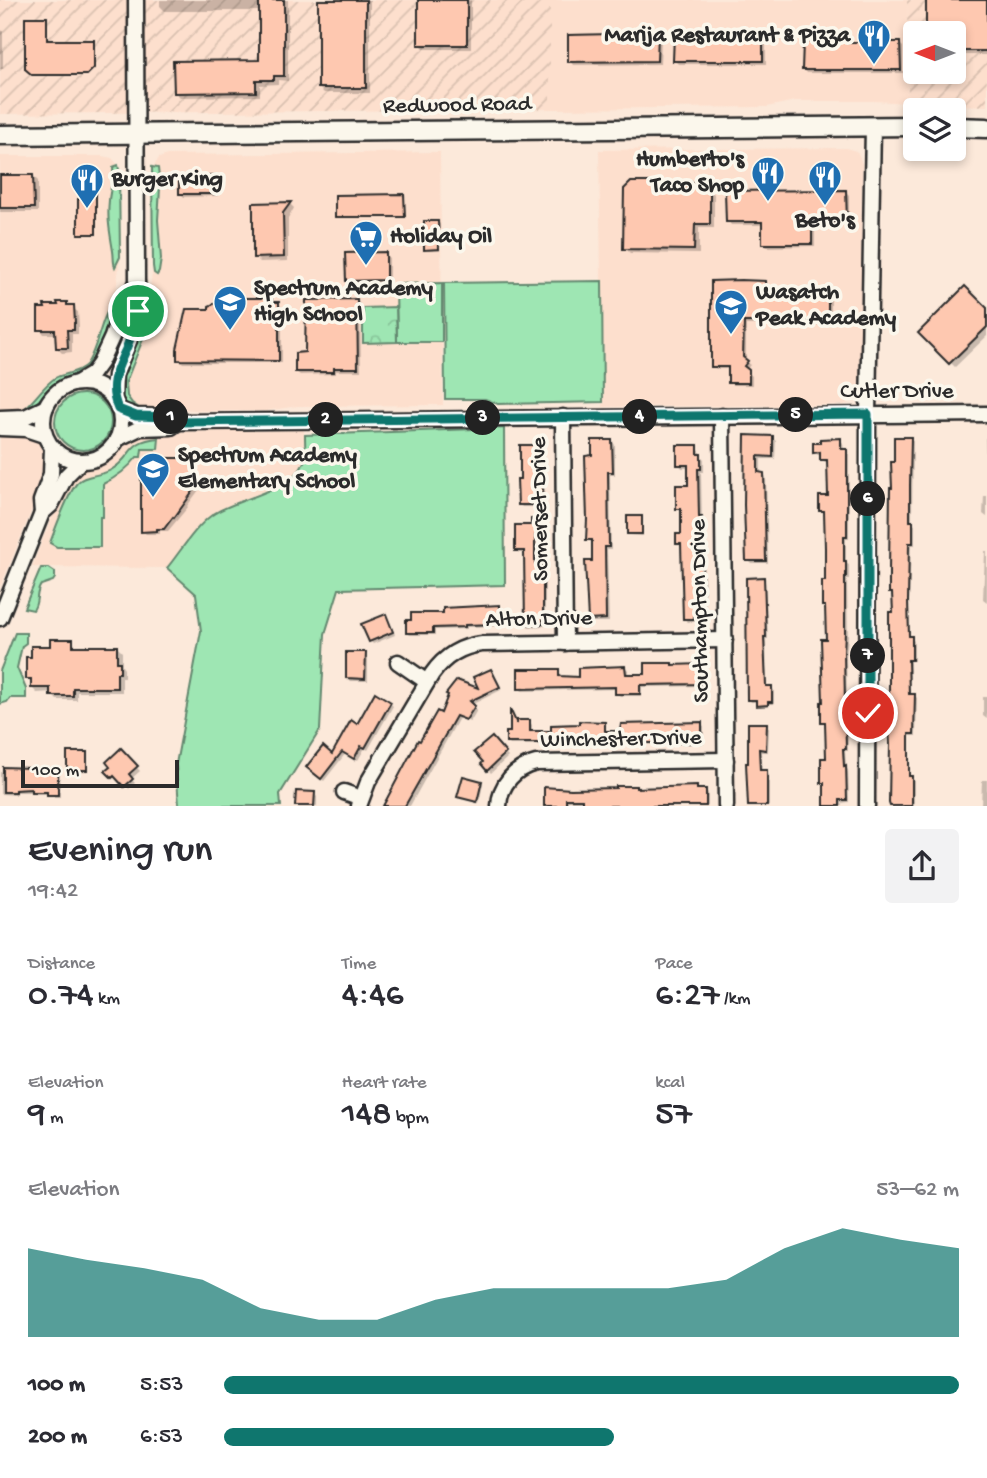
<!DOCTYPE html>
<meta charset="utf-8">
<style>
body{margin:0;font-family:"Gochi Hand",sans-serif;background:#f2f2f3;color:#2b2b33;height:100vh;display:flex;flex-direction:column;font-size:26px;white-space:nowrap}
*{box-sizing:border-box;margin:0}
p{font-size:23px;color:#7c7c81}
.icon{flex:none;width:38px;height:38px;fill:none;stroke:currentColor;stroke-width:2;stroke-linecap:round;stroke-linejoin:round}
.map{position:relative;height:806px;overflow:hidden}
.details{display:flex;flex-direction:column;background:#fff;flex:1}
.details>*{flex:none}
.needle{width:46px;rotate:270deg}
.controls{position:absolute;left:903px;top:21px;display:grid;gap:14px}
.controls a{display:grid;place-items:center;width:63px;height:63px;border-radius:7px;background:#fff;box-shadow:0 4px 10px #0003;font-size:35px}
.scale{position:absolute;left:21px;bottom:18px;width:158px;box-sizing:border-box;padding-left:7px;border:4px solid #2b2b2b;border-top:0;font-size:19px;line-height:24px;white-space:nowrap;color:#2b2b2b;-webkit-text-stroke:5px #fbf7ec;paint-order:stroke}
.pin{position:absolute;display:grid;place-items:center;width:60px;height:60px;color:#fff;margin:-30px;border:4px solid #fff;border-radius:50%;box-shadow:0 2px 7px #0007}
.km{position:absolute;width:35px;height:35px;margin:-18px;border-radius:50%;background:#222;color:#fff;font-size:19px;line-height:35px;text-align:center}
.round{display:grid;place-items:center;flex:none;width:74px;height:74px;border-radius:7px;background:#f2f2f3}
.head{display:flex;align-items:center;justify-content:space-between;height:119px;padding:0 28px}
h1{font-size:38px;font-weight:600;line-height:52px}
.metrics{display:grid;grid-template-columns:repeat(3,1fr);gap:10px;height:119px;padding:7px 28px}
.metrics div{display:grid;align-content:center}
.metrics b{font-size:35px;font-weight:600}
.metrics small{font-size:19px;font-weight:400}
.metrics p{font-size:19px}
.chart{height:196px;padding:14px 28px}
.chart p{display:flex;justify-content:space-between}
.chart svg{width:100%;height:126px;margin-top:7px;fill:#0f766e;opacity:.7}
ul{padding:0 28px;list-style:none;font-size:23px}
li{display:grid;grid-template-columns:112px 84px 1fr;align-items:center;height:52px}
li i{height:18px;border-radius:9px;background:#0f766e}
.map>svg:first-child{display:block}
.built{fill:#fddfcd}
.industrial{fill:url(#industrial-furrows);fill-rule:evenodd}
.grass{fill:#9ee6b3;stroke:#64886f;stroke-width:2}
.park{fill:url(#park-crowns);stroke:#64886f;stroke-width:2}
.shadow{fill:#0003}
.building{fill:#fec8b0;stroke:#2b2b2b;stroke-width:2}
.lines{fill:none;stroke-linecap:round;stroke-linejoin:round}
.minor-casing{stroke:#2b2b2b;stroke-width:19}
.major-casing{stroke:#2b2b2b;stroke-width:23}
.minor{stroke:#fbf7ec;stroke-width:14}
.major{stroke:#fbf7ec;stroke-width:18}
.route-casing{stroke:#fff;stroke-width:14}
.route{stroke:#0f766e;stroke-width:9}
.labels{text-anchor:middle;dominant-baseline:central;stroke-width:7;stroke-linejoin:round;paint-order:stroke}
.poi-label{font-size:23px;font-weight:bold;fill:#2b2b2b;stroke:#fbf7ec;text-anchor:start}
.street-label{font-size:23px;fill:#2b2b2b;stroke:#fbf7ec}
</style>
<div class="map">
<svg width="987" height="806" viewBox="0 0 987 806">
<defs>
<pattern id="industrial-furrows" width="10" height="10" patternUnits="userSpaceOnUse" patternTransform="scale(1.75)"><rect width="10" height="10" fill="#fddfcd"/><path d="M-1 1l2-2M0 10L10 0M9 11l2-2" fill="none" stroke="#d9c0b0"/></pattern>
<pattern id="park-crowns" width="20" height="18" patternUnits="userSpaceOnUse" patternTransform="scale(1.75)"><rect width="20" height="18" fill="#9ee6b3"/><path d="M2 6a3 3 0 1 1 6 0M12 15a3 3 0 1 1 6 0" fill="none" stroke="#88c59a"/></pattern>
</defs>
<rect width="100%" height="100%" fill="#fce9da"/>
<filter id="ink" filterUnits="userSpaceOnUse"><feTurbulence type="fractalNoise" baseFrequency=".0143" numOctaves="2"/><feDisplacementMap in="SourceGraphic" scale="14" xChannelSelector="R" yChannelSelector="G"/><feConvolveMatrix kernelMatrix="1 2 1 2 8 2 1 2 1" color-interpolation-filters="sRGB"/></filter>
<g filter="url(#ink)">
<g class="built">
<polygon points="550,0 907,0 908,103 874,101 795,101 767,107 550,109"/>
<polygon points="846,148 856,151 859,155 862,164 860,390 857,400 844,405 603,407 599,150"/>
<polygon points="440,152 443,405 298,406 265,411 204,411 183,409 137,408 124,401 123,397 125,369 143,324 149,297 153,266 152,169 159,158 167,155"/>
<polygon points="0,156 103,156 112,158 118,165 119,170 120,257 116,293 111,317 102,342 81,374 58,382 50,388 40,401 24,412 0,414"/>
<polygon points="304,430 305,448 304,461 298,473 287,482 273,488 227,506 194,534 167,568 32,567 44,536 68,483 82,470 97,468 108,463 118,454 131,439 149,432"/>
<polygon points="0,433 25,433 37,439 47,456 46,475 0,588"/>
</g>
<g class="industrial">
<polygon points="0,0 550,0 550,109 0,114"/>
<path d="M907 0H987V106L908 103ZM915 33H954V72H915Z"/>
</g>
<g class="grass">
<path d="M118 165 119 170 120 257 115 267C113 262 114 257 113 251 110 232 107 220 109 200 110 189 114 179 113 167Z"/>
<polygon points="152,167 158,168 160,188 158,220 161,259 159,272 157,275 154,273 153,266"/>
<polygon points="602,281 603,402 498,404 485,399 445,399 444,283"/>
<polygon points="442,283 442,342 397,342 396,284"/>
<path d="M154 296 145 334 126 382 127 396 132 403 139 408C102 406 132 354 138 337 142 326 145 302 154 296Z"/>
<path d="M113 304C112 321 97 364 82 373 73 379 62 379 52 386 42 395 37 406 24 412V409C35 400 43 386 55 378 64 373 79 373 86 365 98 350 100 317 113 304Z"/>
<circle cx="83" cy="422" r="28"/>
<path d="M504 428 505 585 339 589 325 634 320 730 280 794 281 806H179L176 764 201 631 196 594 167 568C181 551 194 528 212 515 236 498 294 491 304 462 306 454 305 444 305 435Z"/>
<path d="M159 438 158 449H142L141 457H137C127 470 117 477 103 484V517H100V547H57L50 543C56 527 67 495 77 483 83 475 101 476 111 470 134 456 126 441 159 438Z"/>
<path d="M41 568H49L55 572V578L53 581 41 585C35 592 39 603 33 610L24 608Z"/>
<polygon points="15,633 26,633 26,643 22,646 17,668 26,689 26,698 10,698 7,702 0,704 0,671"/>
</g>
<polygon class="park" points="396,307 397,342 363,343 363,308"/>
<g class="shadow">
<polygon points="160,0 288,0 288,81 278,80 278,84 260,85 260,96 180,97 175,92 261,62 261,11 165,11 160,6"/>
<polygon points="319,0 370,0 370,93 324,93 319,88"/>
<polygon points="420,0 471,0 471,49 425,49 420,44"/>
<polygon points="928,0 987,0 987,55 954,55 954,33 928,33"/>
<polygon points="0,28 3,32 3,69 0,69"/>
<polygon points="657,35 661,38 660,64 573,65 570,61"/>
<polygon points="762,37 766,41 766,64 678,64 675,61"/>
<polygon points="900,44 903,47 903,73 807,73 804,69"/>
<polygon points="33,176 38,181 38,212 0,212 0,177"/>
<polygon points="214,177 217,181 218,196 184,197 181,194"/>
<polygon points="704,184 714,194 714,228 699,228 699,254 630,253 625,248"/>
<polygon points="846,192 849,195 849,225 815,225 815,246 767,247 764,243 763,225 731,225 728,221"/>
<polygon points="254,204 290,204 294,208 288,219 288,261 260,262 255,257"/>
<polygon points="438,222 440,224 440,251 428,251 426,249"/>
<polygon points="385,254 389,258 389,283 351,283 347,280"/>
<polygon points="765,283 769,287 769,292 827,292 831,296 831,325 746,325 746,362 750,365 746,370 752,376 752,385 733,385 729,382 729,369 716,369 713,366"/>
<polygon points="271,299 282,307 282,363 183,363 179,360 211,311"/>
<polygon points="357,301 360,304 361,371 336,371 336,374 300,375 296,372 307,354"/>
<polygon points="66,304 78,312 79,327 78,327 78,334 72,334 72,352 62,353 57,348 57,334 44,334 40,329"/>
<polygon points="987,311 987,336 955,367 921,333"/>
<polygon points="746,437 772,438 776,441 775,459 761,459 761,474 763,474 766,477 768,563 751,563 748,560"/>
<polygon points="985,438 987,438 987,479"/>
<polygon points="911,439 913,441 912,523 915,525 915,545 911,545 909,604 910,637 914,641 914,661 910,661 910,696 915,696 917,698 916,736 910,736 910,778 914,780 914,806 892,806 894,614 894,595 891,592"/>
<polygon points="841,440 843,443 844,450 849,453 849,539 846,539 846,563 849,565 849,579 847,579 848,636 846,657 848,751 845,751 846,768 848,770 849,802 842,803 843,806 826,806 826,786 823,783 828,759 826,724 823,721 827,609 824,605 827,583 826,513 821,511 830,498 829,462 825,462 822,459 822,455 818,455 815,452"/>
<polygon points="612,441 615,445 615,475 610,475 611,550 607,550 609,622 593,622 590,619 594,542 591,542 588,539"/>
<polygon points="537,447 540,450 540,455 544,457 545,494 538,494 538,507 522,507 520,505"/>
<polygon points="697,447 700,450 700,455 704,459 704,472 701,472 702,520 704,522 703,551 706,615 697,615 697,622 688,622 684,619 683,546 677,543 683,536 683,512 678,508 690,486 690,468 682,468 679,464"/>
<polygon points="194,459 197,463 199,490 187,506 188,507 168,531 160,531 160,534 146,534 143,531"/>
<polygon points="984,496 987,496 987,517 983,514"/>
<polygon points="641,518 643,520 643,536 630,535 628,533"/>
<polygon points="542,520 545,523 545,538 537,538 537,566 542,566 545,569 545,626 529,627 526,624 526,553 519,553 516,550 532,527"/>
<polygon points="985,551 987,551 987,602 983,599"/>
<polygon points="763,579 765,581 768,639 766,639 767,688 771,688 774,690 774,704 769,704 769,707 760,707 758,705 758,702 751,702 749,699"/>
<polygon points="499,607 501,609 502,626 467,627 467,629 435,630 435,635 410,635 407,632 445,615"/>
<polygon points="386,616 389,620 395,635 373,644 370,641"/>
<polygon points="72,641 77,647 117,647 122,652 122,666 124,669 124,677 122,677 122,692 77,692 77,700 57,700 52,695 52,692 37,693 32,688 32,683 27,678 32,659 52,647"/>
<polygon points="365,654 368,658 368,681 351,681 347,677"/>
<polygon points="701,666 703,669 704,686 642,687 642,696 620,696 617,693 617,689 522,691 520,688 558,671 561,674 561,678 580,678 625,667 628,670 628,676 647,675"/>
<polygon points="490,671 494,674 501,690 471,705 477,710 470,722 459,718 410,806 385,806 442,716 481,692"/>
<polygon points="983,697 987,697 987,719 983,716"/>
<polygon points="390,703 393,706 368,750 365,748 358,760 346,753 324,781 311,770 333,757 358,726"/>
<polygon points="530,722 532,725 532,733 553,733 604,724 606,726 606,733 701,724 704,726 704,744 510,745 508,743 519,728"/>
<polygon points="766,725 769,728 768,752 761,752 762,772 766,772 769,775 769,806 749,806 748,765"/>
<polygon points="491,739 508,757 491,773 483,764"/>
<polygon points="121,750 140,771 131,779 135,783 129,789 119,778 117,780 108,771"/>
<polygon points="86,754 88,755 88,771 70,772 68,770"/>
<polygon points="57,771 60,774 60,797 52,797 49,794 36,794 33,792 17,792 17,795 0,794 0,772"/>
<polygon points="982,780 987,780 987,806 981,806"/>
<polygon points="481,782 483,784 479,803 461,798 459,796"/>
<polygon points="696,788 699,790 706,791 708,793 708,806 584,806 584,801 568,801 568,806 545,806 546,789 637,790"/>
<polygon points="314,793 317,797 317,806 297,806"/>
</g>
<g class="building">
<polygon points="259,0 284,0 284,76 274,76 274,80 256,80 256,92 174,93 173,61 259,60"/>
<rect x="318" y="0" width="48" height="88"/>
<rect x="418" y="0" width="49" height="45"/>
<polygon points="926,0 987,0 987,51 954,51 954,33 926,33"/>
<polygon points="25,17 47,17 47,40 94,40 94,68 87,75 32,75 25,69"/>
<polygon points="658,33 657,61 568,62 568,35"/>
<polygon points="674,35 763,35 763,61 673,61"/>
<polygon points="803,42 900,42 901,70 802,70"/>
<polygon points="0,175 33,175 34,208 0,208"/>
<polygon points="215,175 215,194 179,194 179,176"/>
<polygon points="631,182 704,182 710,187 710,224 695,224 694,250 623,249 624,189"/>
<polygon points="82,186 96,186 96,234 78,234 78,199 82,199"/>
<polygon points="846,190 847,222 812,222 812,244 762,244 762,222 726,222 725,191"/>
<polygon points="404,194 405,217 335,217 335,195"/>
<polygon points="291,202 283,213 284,257 253,258 253,203"/>
<polygon points="424,221 438,221 439,249 424,250"/>
<polygon points="386,252 386,280 346,281 345,253"/>
<polygon points="741,280 766,281 766,291 828,290 828,322 744,322 743,357 748,361 744,366 749,370 749,383 728,383 728,367 711,367 711,281"/>
<polygon points="965,286 987,308 987,327 949,364 918,333"/>
<polygon points="234,298 272,298 272,302 279,302 279,361 177,360 177,349 186,309 209,309 209,306 216,303 224,303 224,301 234,301"/>
<polygon points="357,299 358,368 334,368 334,372 295,372 295,353 305,352 306,300"/>
<polygon points="57,302 67,302 67,305 74,305 75,323 74,323 74,330 67,330 68,348 56,348 55,330 38,330 38,308 45,308 44,305 58,305"/>
<polygon points="745,435 773,436 773,457 758,456 758,472 764,473 766,561 746,561 744,505"/>
<polygon points="894,437 911,437 910,485 910,521 913,521 913,543 909,543 908,601 909,636 912,636 912,660 908,660 909,694 915,694 914,734 909,734 909,776 912,776 912,806 890,806 889,803 890,745 888,715 888,694 889,694 889,612 893,612 892,593 889,593 889,573 890,488 892,488 891,462 894,462"/>
<polygon points="841,438 841,449 847,449 847,536 844,536 844,561 846,561 846,577 845,577 845,632 844,653 846,749 843,749 844,766 846,765 847,800 840,800 840,806 824,806 824,783 821,783 821,758 826,758 825,722 821,722 821,702 823,702 821,639 826,639 825,606 822,606 822,581 825,581 825,548 824,511 819,511 819,496 828,496 827,460 820,460 820,452 813,453 813,443 820,443 820,439"/>
<polygon points="592,440 612,440 613,472 608,472 609,547 605,547 606,619 588,620 585,561 592,561 592,540 586,540 587,519 585,456 592,455"/>
<polygon points="520,445 537,445 537,453 542,453 543,492 536,492 536,505 518,505 517,479 520,479"/>
<polygon points="677,445 698,445 698,454 701,454 701,469 698,469 699,517 702,517 701,546 703,612 694,612 694,619 683,619 681,544 676,544 676,534 681,534 681,509 676,509 676,485 688,485 688,465 677,465"/>
<polygon points="147,458 195,458 195,469 197,469 197,486 174,518 173,517 164,529 157,529 157,531 141,532 141,474 147,474"/>
<rect x="627" y="516" width="15" height="18"/>
<polygon points="531,519 543,519 543,536 535,536 535,564 543,565 543,624 525,624 524,551 515,551 515,525 531,525"/>
<polygon points="764,577 766,637 764,637 766,686 772,686 772,702 768,702 768,705 756,706 756,700 747,700 746,578"/>
<polygon points="500,605 500,624 465,625 465,627 433,628 433,633 406,633 406,620 411,620 411,613 443,613 443,608"/>
<polygon points="386,614 393,632 369,642 361,624"/>
<polygon points="50,639 73,639 73,646 117,646 117,662 120,662 120,673 117,673 117,688 73,688 73,696 50,696 50,688 31,688 31,679 26,679 26,657 31,657 31,646 50,646"/>
<polygon points="346,652 366,652 365,679 346,678"/>
<polygon points="645,663 672,663 672,665 701,664 702,684 640,685 640,694 615,694 615,687 518,689 518,669 559,669 559,676 578,677 578,668 625,666 626,674 645,674"/>
<polygon points="491,669 500,687 470,701 475,706 466,720 456,716 405,806 383,806 418,740 420,741 437,711 441,713 448,695 446,694 457,680 478,688 473,677"/>
<polygon points="375,692 391,702 365,748 361,746 354,759 342,752 321,779 306,767 323,746 332,754 351,720 357,724"/>
<polygon points="510,709 517,724 517,720 530,720 530,731 551,731 551,725 579,724 579,721 605,722 605,731 620,731 621,724 702,722 702,743 506,743 506,732 510,732"/>
<polygon points="748,723 767,723 766,750 759,749 760,770 767,770 767,806 748,806 746,763 748,763"/>
<polygon points="492,737 506,753 487,771 481,764 483,762 474,752"/>
<polygon points="121,748 138,766 129,774 133,779 124,787 114,776 112,778 105,771 110,767 106,762"/>
<rect x="67" y="752" width="20" height="18"/>
<polygon points="3,767 58,769 58,795 47,795 47,792 31,792 31,789 15,790 15,792 3,792"/>
<polygon points="463,776 482,781 477,802 457,797"/>
<polygon points="616,786 636,786 636,788 697,786 697,789 706,789 706,806 582,806 582,799 566,799 566,806 544,806 544,787 571,789 616,788"/>
<polygon points="296,791 315,792 314,806 295,806"/>
</g>
<g class="lines">
<defs>
<g id="minor">
<circle cx="82" cy="422" r="39"/>
<polyline points="77,383 92,374 100,363 112,337 122,306 137,283"/>
<polyline points="114,400 115,375 130,338 138,311 140,305 137,283 136,0"/>
<polyline points="118,409 136,416 171,417 178,422 987,414"/>
<polyline points="722,416 726,806"/>
<polyline points="563,417 565,643"/>
<polyline points="0,418 25,417 46,407"/>
<polyline points="0,428 26,429 44,435"/>
<polyline points="117,439 140,428 171,427 178,422"/>
<polyline points="42,513 41,501 51,474 52,448"/>
<polyline points="0,618 42,513 51,505 66,476 80,462"/>
<polyline points="398,662 427,682"/>
<polyline points="344,792 361,798"/>
<path d="M359 806 368 782 432 674C444 657 461 646 482 644L725 640"/>
<path d="M499 806C500 784 515 768 536 763L726 760"/>
<polyline points="867,806 868,414 873,126"/>
</g>
<g id="major">
<polyline points="954,127 987,128"/>
<polyline points="0,135 915,126"/>
</g>
</defs>
<use href="#minor" class="minor-casing"/>
<use href="#major" class="major-casing"/>
<use href="#minor" class="minor"/>
<use href="#major" class="major"/>
</g>
</g>
<g class="lines" filter="url(#ink)">
<defs>
<path id="route" d="M138 311C135 324 131 337 126 349 116 371 108 386 118 409L136 416 171 417 178 422 868 414V713"/>
</defs>
<use href="#route" class="route-casing"/>
<use href="#route" class="route"/>
</g>
<defs>
<symbol id="restaurant-pin" viewBox="-11 -11 22 30"><path d="M0 17L-7.5 6A9.5 9.5 0 1 1 7.5 6Z" fill="#1f6fb2" stroke="#fbf7ec"/><path d="M-5-6h1v4h1v-4h1v4h1v-4h1v5L-1.5 .5V6h-2V.5L-5-1ZM5-6V6H3V1.5H1.5Q1.5-4 5-6Z" fill="#fff"/></symbol>
<symbol id="supermarket-pin" viewBox="-11 -11 22 30"><path d="M0 17L-7.5 6A9.5 9.5 0 1 1 7.5 6Z" fill="#1f6fb2" stroke="#fbf7ec"/><path d="M-6-5.5h2.5l.6 2H6L4.5 2H-2.5L-4.4-4H-6ZM-1.5 3.2a1.3 1.3 0 1 0 .1 0ZM3 3.2a1.3 1.3 0 1 0 .1 0Z" fill="#fff"/></symbol>
<symbol id="school-pin" viewBox="-11 -11 22 30"><path d="M0 17L-7.5 6A9.5 9.5 0 1 1 7.5 6Z" fill="#1f6fb2" stroke="#fbf7ec"/><path d="M0-5L7-2L0 1L-7-2ZM-4 1L0 2.5L4 1V4Q0 6-4 4Z" fill="#fff"/></symbol>
</defs>
<g fill-rule="evenodd">
<use href="#restaurant-pin" x="855" y="17" width="38" height="52"/>
<use href="#restaurant-pin" x="749" y="154" width="38" height="52"/>
<use href="#restaurant-pin" x="806" y="158" width="38" height="52"/>
<use href="#restaurant-pin" x="68" y="161" width="38" height="52"/>
<use href="#supermarket-pin" x="347" y="218" width="38" height="52"/>
<use href="#school-pin" x="211" y="283" width="38" height="52"/>
<use href="#school-pin" x="712" y="287" width="38" height="52"/>
<use href="#school-pin" x="134" y="450" width="38" height="52"/>
</g>
<g class="labels">
<g class="poi-label">
<text x="850" y="36" text-anchor="end">Marija Restaurant &amp; Pizza</text>
<text x="744" y="160" text-anchor="end">Humberto's<tspan x="744" dy="26">Taco Shop</tspan></text>
<text x="112" y="180">Burger King</text>
<text x="825" y="221" text-anchor="middle">Beto's</text>
<text x="390" y="237">Holiday Oil</text>
<text x="254" y="289">Spectrum Academy<tspan x="254" dy="26">High School</tspan></text>
<text x="756" y="293">Wasatch<tspan x="756" dy="26">Peak Academy</tspan></text>
<text x="178" y="456">Spectrum Academy<tspan x="178" dy="26">Elementary School</tspan></text>
</g>
<g class="street-label">
<text transform="translate(457 106) rotate(-1)">Redwood Road</text>
<text x="897" y="392">Cutler Drive</text>
<text transform="translate(541 509) rotate(-91)">Somerset Drive</text>
<text transform="translate(701 611) rotate(-91)">Southampton Drive</text>
<text transform="translate(539 620) rotate(-1)">Alton Drive</text>
<text transform="translate(621 740) rotate(-1)">Winchester Drive</text>
</g>
</g>
</svg>
<div class="controls">
<a><svg class="needle" viewBox="-14 -14 28 28"><path d="M0-13l5 13h-10z" fill="#e53935"/><path d="M0 13l5-13h-10z" fill="#7c7c81"/></svg></a>
<a><svg class="icon" aria-label="layers" viewBox="0 0 24 24"><path d="M12 4l9 5-9 5-9-5zM3 14l9 5 9-5"/></svg></a>
</div>
<div class="scale">100 m</div>
<div class="pin" style="left:138px;top:311px;background:#1e9e55"><svg class="icon" aria-label="arrive" viewBox="0 0 24 24"><path d="M6 21V4h12l-3 4 3 4H6"/></svg></div>
<div class="pin" style="left:868px;top:713px;background:#d93025"><svg class="icon" aria-label="check" viewBox="0 0 24 24"><path d="M5 12l5 5 9-10"/></svg></div>
<b class="km" style="left:171px;top:417px">1</b>
<b class="km" style="left:326px;top:420px">2</b>
<b class="km" style="left:483px;top:418px">3</b>
<b class="km" style="left:640px;top:417px">4</b>
<b class="km" style="left:796px;top:415px">5</b>
<b class="km" style="left:868px;top:499px">6</b>
<b class="km" style="left:868px;top:656px">7</b>
</div>
<section class="details">
<div class="head"><div><h1>Evening run</h1><p>19:42</p></div><a class="round"><svg class="icon" aria-label="share" viewBox="0 0 24 24"><path d="M12 15V3M7 8l5-5 5 5M5 13v7h14v-7"/></svg></a></div>
<div class="metrics">
<div><p>Distance</p><b>0.74<small> km</small></b></div>
<div><p>Time</p><b>4:46</b></div>
<div><p>Pace</p><b>6:27<small> /km</small></b></div>
</div>
<div class="metrics">
<div><p>Elevation</p><b>9<small> m</small></b></div>
<div><p>Heart rate</p><b>148<small> bpm</small></b></div>
<div><p>kcal</p><b>57</b></div>
</div>
<div class="chart"><p><span>Elevation</span>53–62 m</p>
<svg viewBox="0 0 160 44" preserveAspectRatio="none"><path d="M0 44V13L10 17L20 20L30 24L40 34L50 38L60 38L70 31L80 27L90 27L100 27L110 27L120 24L130 13L140 6L150 10L160 13V44z"/></svg>
</div>
<ul>
<li><b>100 m</b>5:53<i style="width:100%"></i></li>
<li><b>200 m</b>6:53<i style="width:53%"></i></li>
</ul>
</section>
